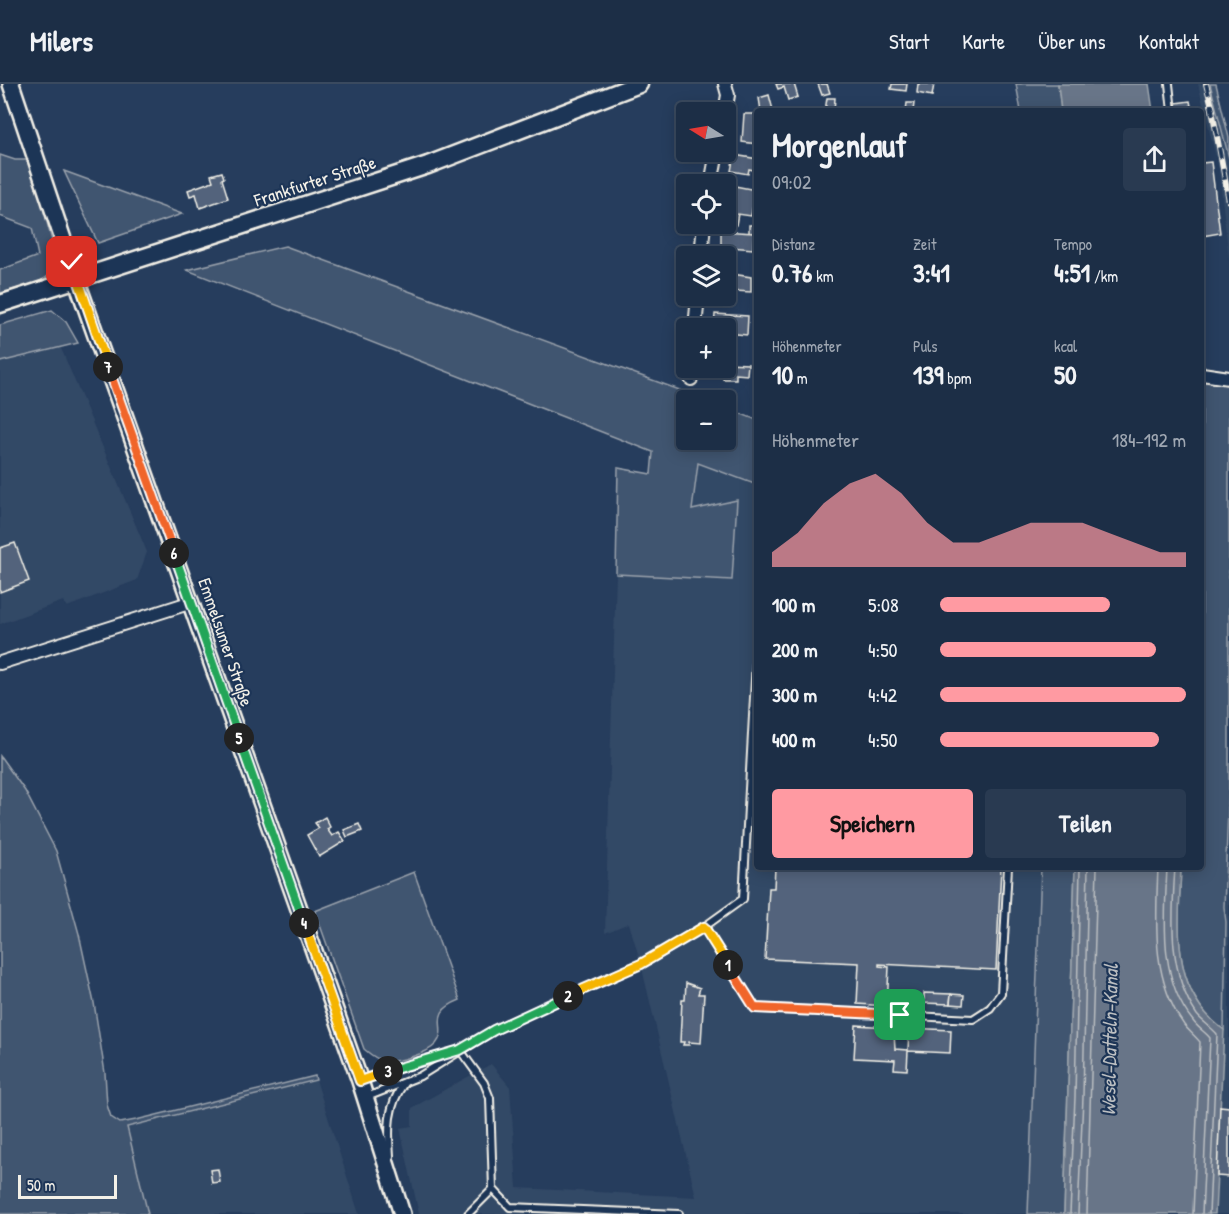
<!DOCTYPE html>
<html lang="de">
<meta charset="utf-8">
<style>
body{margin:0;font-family:"Patrick Hand",sans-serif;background:#293a51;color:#f1f3f6;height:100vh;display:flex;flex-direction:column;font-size:22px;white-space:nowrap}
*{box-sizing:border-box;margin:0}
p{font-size:20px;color:#a0a8b3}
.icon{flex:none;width:33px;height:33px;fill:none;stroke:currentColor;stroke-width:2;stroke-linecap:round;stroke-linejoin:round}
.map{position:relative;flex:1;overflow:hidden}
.side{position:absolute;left:754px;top:24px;width:450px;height:762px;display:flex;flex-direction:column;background:#1c2e46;border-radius:6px;box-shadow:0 3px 15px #0003,0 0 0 2px #3a4a5f}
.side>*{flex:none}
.needle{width:39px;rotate:281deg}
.controls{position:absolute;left:676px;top:18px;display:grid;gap:12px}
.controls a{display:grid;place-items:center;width:60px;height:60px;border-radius:6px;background:#1c2e46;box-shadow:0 3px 15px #0003,0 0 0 2px #3a4a5f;font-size:30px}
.scale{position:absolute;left:18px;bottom:15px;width:99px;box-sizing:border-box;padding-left:6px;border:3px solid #f4f1e8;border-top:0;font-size:16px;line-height:21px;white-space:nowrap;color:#f4f1e8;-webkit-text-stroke:4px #1d3557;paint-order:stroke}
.pin{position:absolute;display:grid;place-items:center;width:51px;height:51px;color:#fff;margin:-26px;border-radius:12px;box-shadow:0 3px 9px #0006}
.km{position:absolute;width:30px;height:30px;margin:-15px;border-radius:50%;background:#222;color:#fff;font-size:16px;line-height:30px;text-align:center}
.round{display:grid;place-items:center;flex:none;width:63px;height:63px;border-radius:6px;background:#293a51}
.headline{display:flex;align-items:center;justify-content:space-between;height:102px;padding:0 18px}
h1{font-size:33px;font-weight:800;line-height:45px}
.metrics{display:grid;grid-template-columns:repeat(3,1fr);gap:9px;height:102px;padding:6px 18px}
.metrics div{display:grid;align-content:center}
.metrics b{font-size:26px;font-weight:800}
.metrics small{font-size:16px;font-weight:400}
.metrics p{font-size:16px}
.chart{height:168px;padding:12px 18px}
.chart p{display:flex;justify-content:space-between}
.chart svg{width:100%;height:108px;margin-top:6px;fill:#ff9aa2;opacity:.7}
.button{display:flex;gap:12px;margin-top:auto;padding:12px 18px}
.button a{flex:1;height:69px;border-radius:6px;background:#ff9aa2;color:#111;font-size:24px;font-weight:800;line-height:69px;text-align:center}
.button a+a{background:#293a51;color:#f1f3f6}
ul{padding:0 18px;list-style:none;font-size:20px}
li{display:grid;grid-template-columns:96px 72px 1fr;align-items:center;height:45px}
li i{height:15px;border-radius:8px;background:#ff9aa2}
header{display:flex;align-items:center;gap:36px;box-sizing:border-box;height:84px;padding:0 30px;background:#1c2e46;border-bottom:2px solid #3a4a5f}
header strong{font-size:28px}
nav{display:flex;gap:33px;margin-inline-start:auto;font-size:21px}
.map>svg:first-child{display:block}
.built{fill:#334966}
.green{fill:#40546f;stroke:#9aa2ac;stroke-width:1.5}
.water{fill:#677588;stroke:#9fa7ae;stroke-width:1.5}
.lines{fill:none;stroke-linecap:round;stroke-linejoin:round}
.shore{stroke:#bcbfc2;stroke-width:1.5}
.building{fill:#52647b;stroke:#f4f1e8;stroke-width:1.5}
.service-casing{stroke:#f4f1e8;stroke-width:10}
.minor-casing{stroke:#f4f1e8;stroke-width:16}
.tertiary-casing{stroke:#f4f1e8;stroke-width:20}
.secondary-casing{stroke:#f4f1e8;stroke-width:21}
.service{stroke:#1d3557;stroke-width:6}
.minor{stroke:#1d3557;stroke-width:12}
.tertiary{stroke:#1d3557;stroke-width:15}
.secondary{stroke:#1d3557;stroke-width:16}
.rail-casing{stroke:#f4f1e8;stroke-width:6}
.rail{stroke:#1d3557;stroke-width:4;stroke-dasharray:11;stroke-linecap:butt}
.split-1-casing{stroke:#fff;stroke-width:12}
.split-2-casing{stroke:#fff;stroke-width:12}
.split-3-casing{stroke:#fff;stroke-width:12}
.split-4-casing{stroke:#fff;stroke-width:12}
.split-5-casing{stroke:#fff;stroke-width:12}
.split-6-casing{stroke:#fff;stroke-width:12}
.split-7-casing{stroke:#fff;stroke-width:12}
.split-8-casing{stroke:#fff;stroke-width:12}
.split-1{stroke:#f0652b;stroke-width:8}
.split-2{stroke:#f5b400;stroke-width:8}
.split-3{stroke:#22a559;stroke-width:8}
.split-4{stroke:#f5b400;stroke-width:8}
.split-5{stroke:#22a559;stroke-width:8}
.split-6{stroke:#22a559;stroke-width:8}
.split-7{stroke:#f0652b;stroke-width:8}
.split-8{stroke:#f5b400;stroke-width:8}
.labels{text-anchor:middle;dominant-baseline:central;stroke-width:4.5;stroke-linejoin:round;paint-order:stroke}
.street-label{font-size:18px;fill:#f4f1e8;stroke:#1d3557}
.water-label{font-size:20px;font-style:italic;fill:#bcbfc2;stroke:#1d3557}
</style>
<header>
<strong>Milers</strong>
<nav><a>Start</a><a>Karte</a><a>Über uns</a><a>Kontakt</a></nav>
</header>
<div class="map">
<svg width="1229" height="1130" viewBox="0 0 1229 1130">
<rect width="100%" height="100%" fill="#263d5d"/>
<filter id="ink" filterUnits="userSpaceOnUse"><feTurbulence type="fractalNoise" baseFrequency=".0167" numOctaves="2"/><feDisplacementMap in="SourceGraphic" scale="12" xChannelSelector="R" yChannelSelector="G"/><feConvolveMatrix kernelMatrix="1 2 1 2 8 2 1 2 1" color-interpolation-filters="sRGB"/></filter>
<g filter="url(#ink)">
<g class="built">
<polygon points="1198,0 1210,0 1229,74 1229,175 1219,86"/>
<polygon points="60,262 147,468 137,496 67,523 63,517 0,540 0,278"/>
<polygon points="698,378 757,401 758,783 1041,783 1028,1130 419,1130 400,1044 412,1042 412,1024 491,980 510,1003 517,1104 696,1113 641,880 629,839 605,849 616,490 732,496 737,416 692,426"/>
<polygon points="1229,702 1229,1130 1215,1130 1224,946 1226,838 1224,823"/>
<polygon points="316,996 359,1130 148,1130 126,1043"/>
</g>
<g class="green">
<polygon points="1016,0 1058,0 1061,27 1021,27"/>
<polygon points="1210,0 1216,0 1229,54 1229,74"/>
<path d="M0 71 15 76H30L57 175C55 200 20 203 0 209V186L38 172 32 144 0 132Z"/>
<polygon points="64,87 182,130 98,159"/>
<polygon points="285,162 707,316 687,316 687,356 726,356 726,324 757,336 757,401 698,379 692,426 737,416 732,496 616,490 618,384 651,390 653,368 187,186"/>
<polygon points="52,226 66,238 78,259 0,278 0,241"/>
<path d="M1202 297 1229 300V702L1224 823 1226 838 1224 946C1169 906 1179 842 1181 783H1202Z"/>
<polygon points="0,672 25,707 56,767 79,850 94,919 105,989 107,1021 111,1033 120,1039 136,1036 315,992 316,996 127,1043 148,1130 0,1130"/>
<polygon points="1041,783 1075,783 1064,1130 1028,1130"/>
<path d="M414 788 460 916C425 930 450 943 436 960 427 970 396 979 384 977 375 975 370 970 364 965L315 827Z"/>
</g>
<g class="water">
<polygon points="1058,0 1149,0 1153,27 1061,27"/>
<path d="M1075 783H1181C1179 842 1169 906 1224 946L1215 1130H1064Z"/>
</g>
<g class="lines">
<g class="shore">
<path d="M1158 783C1156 838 1151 894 1184 941 1189 947 1195 952 1200 958L1193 1130"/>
<path d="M1167 783C1165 834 1158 894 1193 937 1198 944 1205 948 1210 954L1202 1130"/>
<path d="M1175 783C1172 833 1167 887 1197 931 1203 938 1211 943 1217 950L1209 1130"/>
<polyline points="1070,1130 1075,1013 1080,783"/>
<polyline points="1078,1130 1083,1013 1088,783"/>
<polyline points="1087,1130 1097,783"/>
</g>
</g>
<g class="building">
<polygon points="776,0 794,0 798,13 788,16 784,3 778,5"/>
<polygon points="818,0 827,0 830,9 822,11"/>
<polygon points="892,0 907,0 906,7 891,5"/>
<polygon points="918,0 934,0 932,12 917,9"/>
<polygon points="769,11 773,26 761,27 759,14"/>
<polygon points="827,14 835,14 834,27 825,27"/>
<polygon points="1190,17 1192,27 1177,27 1176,19"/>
<polygon points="907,19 914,19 913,27 906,27"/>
<polygon points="744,30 758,30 758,60 742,58"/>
<polygon points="734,71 758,75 758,87 749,85 748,90 731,87"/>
<polygon points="1211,78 1220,149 1202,152 1202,79"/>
<polygon points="222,88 224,94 222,95 228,114 200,124 196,110 190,112 188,106 213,97 211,91"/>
<polygon points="735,102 756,106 751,132 738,130 736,141 722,141 726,140 726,127 730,128"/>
<rect x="749" y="141" width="9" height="8"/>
<polygon points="721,147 754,149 753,165 731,163 731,170 721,169"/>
<polygon points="726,189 751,193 751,208 735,207 734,211 726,210"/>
<polygon points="715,230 748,232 747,251 726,249 726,244 714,244"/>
<polygon points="726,279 748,280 747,291 736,290 736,295 723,295"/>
<polygon points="15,459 29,497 0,508 0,464"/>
<polygon points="325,733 330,743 327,745 332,752 339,748 345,757 319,773 307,751 319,744 315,739"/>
<polygon points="359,740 362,747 347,753 344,746"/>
<polygon points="775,783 1001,783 996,886 879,880 879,882 889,883 887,922 857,920 859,879 765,875 769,804 774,804"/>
<polygon points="686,899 700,904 698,910 704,910 701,959 689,958 689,961 683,961 684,958 680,958 682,916 685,916"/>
<polygon points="891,907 906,908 906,923 891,922"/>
<polygon points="924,909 951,910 950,920 924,919"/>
<polygon points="951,910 964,911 963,921 950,920"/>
<polygon points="856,941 888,943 887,949 894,949 895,965 908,966 909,944 951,946 950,969 908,967 907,986 894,985 895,976 854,974"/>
<polygon points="1220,1022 1229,1023 1229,1093 1217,1092"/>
<polygon points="218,1085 220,1098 212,1099 210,1086"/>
</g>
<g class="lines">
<defs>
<g id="service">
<polyline points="1169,0 1172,27"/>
<polyline points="704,843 755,924 973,935 990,924 1001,909 1008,783"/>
<polyline points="460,966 484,999 490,1014 493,1105 510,1123 679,1130"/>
<polyline points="361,996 457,967"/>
<polyline points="367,1013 420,992 494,946 641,880 704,843 743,815 758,540"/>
<path d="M390 1072C388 1045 387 1023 404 999"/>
<polyline points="468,1130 493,1105"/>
</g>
<g id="minor">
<polyline points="725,0 728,11 725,28"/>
<polyline points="711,100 717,68"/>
<polyline points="701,172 704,140"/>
<polyline points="695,244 698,212"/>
<polyline points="1202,290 1229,294"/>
<polyline points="691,295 692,284"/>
<polyline points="0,579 192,518"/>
</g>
<polyline id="tertiary" points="11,0 82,212 360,997 402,1130"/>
<polyline id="secondary" points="0,220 428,81 639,0"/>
</defs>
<use href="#service" class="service-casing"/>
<use href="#minor" class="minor-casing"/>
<use href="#tertiary" class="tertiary-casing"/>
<use href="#secondary" class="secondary-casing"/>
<use href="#service" class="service"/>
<use href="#minor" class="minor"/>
<use href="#tertiary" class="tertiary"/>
<use href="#secondary" class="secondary"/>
<defs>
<g id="rail">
<polyline points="1206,0 1213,26"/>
<polyline points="1211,20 1229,117"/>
</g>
</defs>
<use href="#rail" class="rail-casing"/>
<use href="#rail" class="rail"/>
</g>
</g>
<g class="lines" filter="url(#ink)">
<defs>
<polyline id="split-1" points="728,881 755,924 900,931"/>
<polyline id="split-2" points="568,912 641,880 704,843 728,881"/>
<polyline id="split-3" points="388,987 460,966 494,946 568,912"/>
<polyline id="split-4" points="304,839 360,997 388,987"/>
<polyline id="split-5" points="239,654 304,839"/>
<polyline id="split-6" points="174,469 239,654"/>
<polyline id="split-7" points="108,283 174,469"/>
<polyline id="split-8" points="72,178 108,283"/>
</defs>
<use href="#split-1" class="split-1-casing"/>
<use href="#split-2" class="split-2-casing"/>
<use href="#split-3" class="split-3-casing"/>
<use href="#split-4" class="split-4-casing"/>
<use href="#split-5" class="split-5-casing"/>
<use href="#split-6" class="split-6-casing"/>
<use href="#split-7" class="split-7-casing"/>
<use href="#split-8" class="split-8-casing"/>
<use href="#split-1" class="split-1"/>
<use href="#split-2" class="split-2"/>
<use href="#split-3" class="split-3"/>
<use href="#split-4" class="split-4"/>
<use href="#split-5" class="split-5"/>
<use href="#split-6" class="split-6"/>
<use href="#split-7" class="split-7"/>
<use href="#split-8" class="split-8"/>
</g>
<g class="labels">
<g class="street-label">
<text transform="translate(315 97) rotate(-18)">Frankfurter Straße</text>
<text transform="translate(226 558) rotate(71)">Emmelsumer Straße</text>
</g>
<g class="water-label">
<text transform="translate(1109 956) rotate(-89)">Wesel-Datteln-Kanal</text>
</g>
</g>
</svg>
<div class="controls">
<a><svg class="needle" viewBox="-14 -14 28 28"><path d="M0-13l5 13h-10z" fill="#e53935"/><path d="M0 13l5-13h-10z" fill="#a0a8b3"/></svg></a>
<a><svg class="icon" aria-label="locate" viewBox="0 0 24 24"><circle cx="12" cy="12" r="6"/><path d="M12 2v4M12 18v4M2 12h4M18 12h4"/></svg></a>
<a><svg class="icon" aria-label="layers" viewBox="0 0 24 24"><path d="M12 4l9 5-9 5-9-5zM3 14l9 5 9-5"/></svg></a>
<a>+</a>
<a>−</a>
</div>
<div class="scale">50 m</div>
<div class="pin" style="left:900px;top:931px;background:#1e9e55"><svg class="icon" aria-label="arrive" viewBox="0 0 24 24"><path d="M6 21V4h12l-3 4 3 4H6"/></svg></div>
<div class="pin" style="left:72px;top:178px;background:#d93025"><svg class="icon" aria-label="check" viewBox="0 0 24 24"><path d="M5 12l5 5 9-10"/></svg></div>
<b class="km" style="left:728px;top:881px">1</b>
<b class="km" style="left:568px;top:912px">2</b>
<b class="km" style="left:388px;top:987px">3</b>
<b class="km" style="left:304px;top:839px">4</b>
<b class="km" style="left:239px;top:654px">5</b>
<b class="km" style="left:174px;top:469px">6</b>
<b class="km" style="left:108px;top:283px">7</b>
<section class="side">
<div class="headline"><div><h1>Morgenlauf</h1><p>09:02</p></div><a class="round"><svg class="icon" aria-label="share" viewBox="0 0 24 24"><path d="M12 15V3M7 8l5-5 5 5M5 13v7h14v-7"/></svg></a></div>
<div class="metrics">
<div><p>Distanz</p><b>0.76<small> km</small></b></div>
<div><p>Zeit</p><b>3:41</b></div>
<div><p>Tempo</p><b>4:51<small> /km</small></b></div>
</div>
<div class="metrics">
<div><p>Höhenmeter</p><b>10<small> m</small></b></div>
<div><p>Puls</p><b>139<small> bpm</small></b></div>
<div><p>kcal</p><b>50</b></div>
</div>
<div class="chart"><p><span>Höhenmeter</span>184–192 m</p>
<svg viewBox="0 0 160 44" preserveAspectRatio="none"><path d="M0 44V38L10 30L20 18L30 10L40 6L50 14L60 26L70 34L80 34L90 30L100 26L110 26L120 26L130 30L140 34L150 38L160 38V44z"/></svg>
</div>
<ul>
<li><b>100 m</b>5:08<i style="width:69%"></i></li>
<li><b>200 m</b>4:50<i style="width:88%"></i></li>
<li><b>300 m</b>4:42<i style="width:100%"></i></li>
<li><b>400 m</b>4:50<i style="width:89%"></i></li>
</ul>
<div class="button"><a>Speichern</a><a>Teilen</a></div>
</section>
</div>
